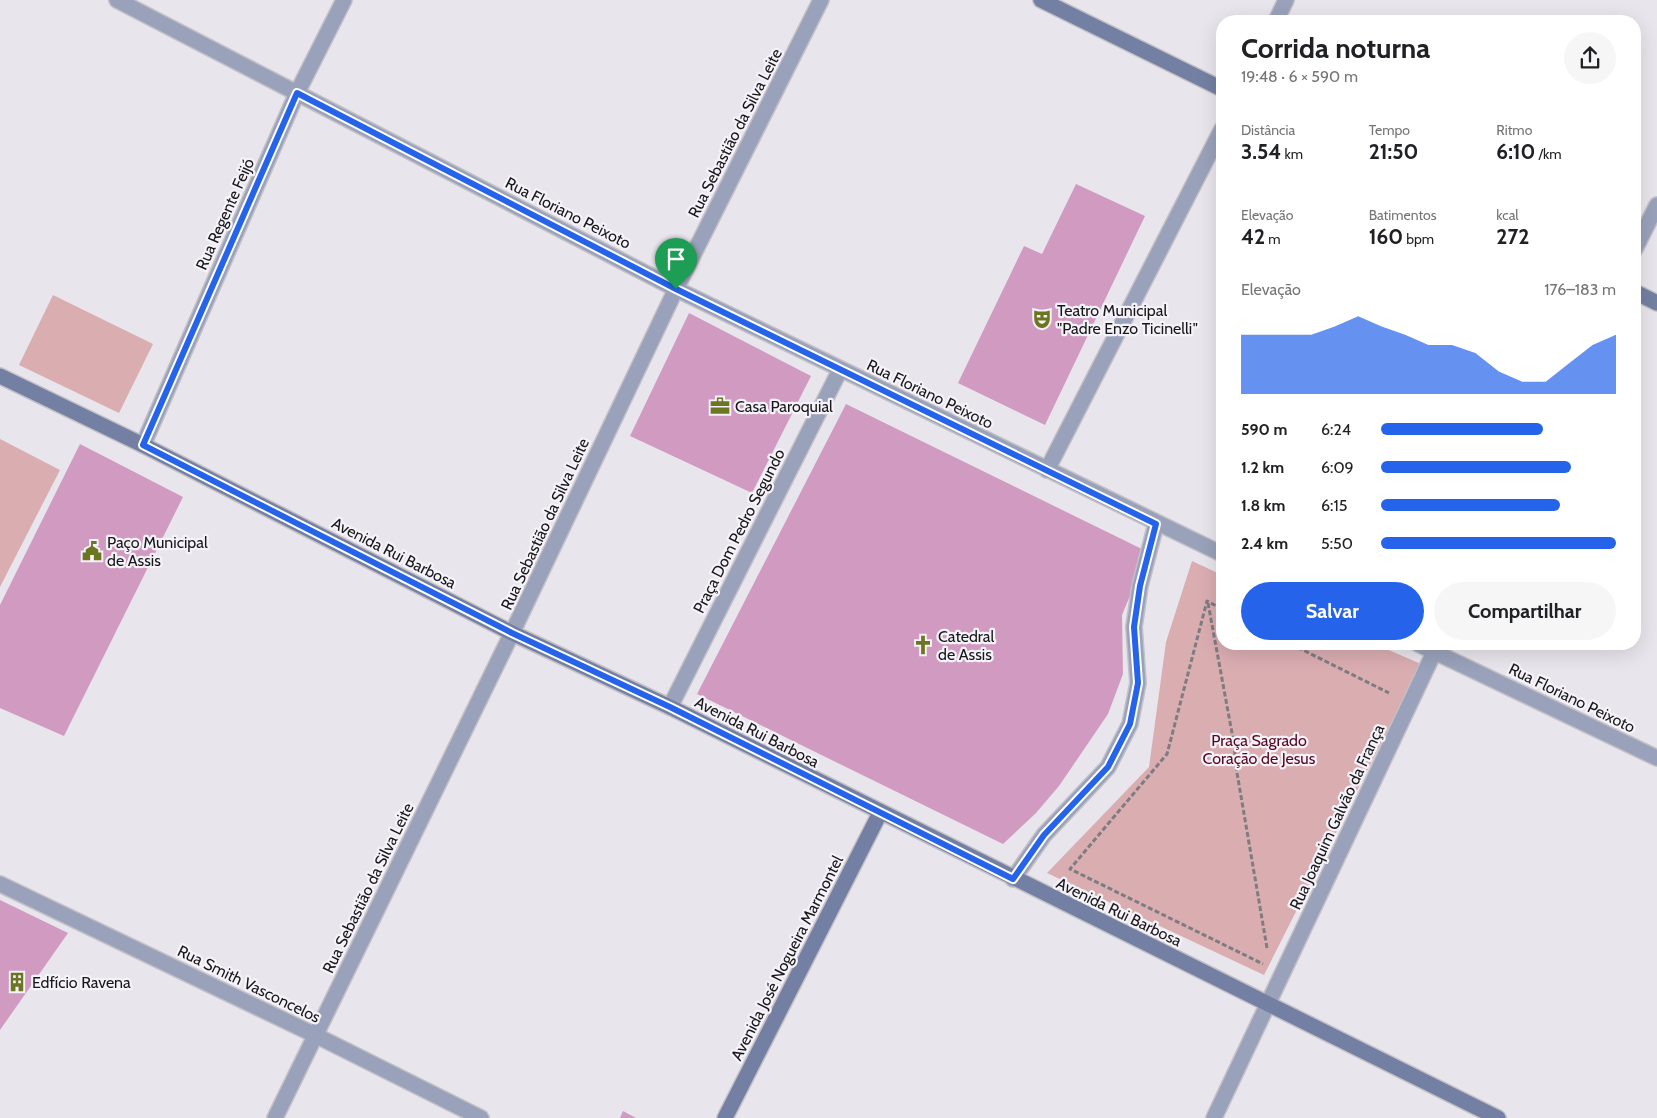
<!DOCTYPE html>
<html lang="pt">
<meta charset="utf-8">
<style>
body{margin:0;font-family:Cabin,sans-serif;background:#f6f6f6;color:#202124;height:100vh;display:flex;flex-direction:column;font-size:19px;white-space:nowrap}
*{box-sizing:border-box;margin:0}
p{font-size:16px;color:#757577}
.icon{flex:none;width:28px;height:28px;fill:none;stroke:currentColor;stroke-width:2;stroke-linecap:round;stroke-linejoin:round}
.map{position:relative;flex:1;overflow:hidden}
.drawer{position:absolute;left:1216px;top:15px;width:425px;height:635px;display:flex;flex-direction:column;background:#fff;border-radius:20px;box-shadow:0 5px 20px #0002}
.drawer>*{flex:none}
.pin{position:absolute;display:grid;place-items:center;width:42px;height:42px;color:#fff;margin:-51px -21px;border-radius:50% 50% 50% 0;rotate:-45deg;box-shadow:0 0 5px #0007}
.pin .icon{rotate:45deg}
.round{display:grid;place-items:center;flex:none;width:52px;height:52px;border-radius:26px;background:#f6f6f6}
.head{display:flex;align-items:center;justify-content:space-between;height:85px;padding:0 25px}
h1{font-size:28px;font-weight:800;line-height:38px}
.stats{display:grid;grid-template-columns:repeat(3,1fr);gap:8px;height:85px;padding:5px 25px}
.stats div{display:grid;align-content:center}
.stats b{font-size:21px;font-weight:800}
.stats small{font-size:14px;font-weight:400}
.stats p{font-size:14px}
.chart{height:140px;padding:10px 25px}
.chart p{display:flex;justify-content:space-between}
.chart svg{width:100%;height:90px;margin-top:5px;fill:#2563eb;opacity:.7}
.action{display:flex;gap:10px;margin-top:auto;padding:10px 25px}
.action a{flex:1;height:58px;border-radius:30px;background:#2563eb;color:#fff;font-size:20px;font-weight:800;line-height:58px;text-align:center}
.action a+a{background:#f6f6f6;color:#202124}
ul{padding:0 25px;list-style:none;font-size:16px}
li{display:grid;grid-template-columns:80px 60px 1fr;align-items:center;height:38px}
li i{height:12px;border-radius:6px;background:#2563eb}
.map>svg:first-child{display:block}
.green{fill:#daadb1}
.building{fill:#d19bc1}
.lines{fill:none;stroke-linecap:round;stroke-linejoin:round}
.service-casing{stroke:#c3c0c6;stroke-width:18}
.minor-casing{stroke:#c3c0c6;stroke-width:18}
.tertiary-casing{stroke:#c3c0c6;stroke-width:18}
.secondary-casing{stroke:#c3c0c6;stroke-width:18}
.path{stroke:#7e7c81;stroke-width:3;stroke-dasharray:5 2.5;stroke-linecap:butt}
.service{stroke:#99a2ba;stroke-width:15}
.minor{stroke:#99a2ba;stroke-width:15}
.tertiary{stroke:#99a2ba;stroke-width:15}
.secondary{stroke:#7380a3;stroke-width:15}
.route-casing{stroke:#fff;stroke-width:10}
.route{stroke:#2563eb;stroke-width:6}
.labels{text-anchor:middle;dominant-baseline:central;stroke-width:4.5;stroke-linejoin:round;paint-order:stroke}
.street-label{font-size:16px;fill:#181719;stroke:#f5f3f9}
.poi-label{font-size:16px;fill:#181719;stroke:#f5f3f9;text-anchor:start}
.park-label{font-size:16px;fill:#58081f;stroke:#f5f3f9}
</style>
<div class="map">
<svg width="1657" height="1118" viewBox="0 0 1657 1118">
<rect width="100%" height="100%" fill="#e8e5ec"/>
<g class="green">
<polygon points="53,295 153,344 119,413 19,365"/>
<polygon points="0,439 60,470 0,587"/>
<polygon points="1192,561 1222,575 1222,644 1375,644 1421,664 1264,975 1047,873 1149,767 1166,642"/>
</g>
<g class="building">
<polygon points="1076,184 1145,216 1045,425 958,383 1024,246 1042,254"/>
<polygon points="689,313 811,376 752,493 630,436"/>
<polygon points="846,404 1148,552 1122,615 1123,674 1108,714 1059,786 1036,813 1003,844 697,694"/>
<polygon points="80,444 183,497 64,736 0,708 0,605"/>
<polygon points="0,900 68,933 0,1030"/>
<polygon points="623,1111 636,1118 620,1118"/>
</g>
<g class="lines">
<defs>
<polyline id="service" points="1013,879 1044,835 1108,767 1130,724 1138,683 1134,627 1140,586 1156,524"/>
<g id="minor">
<polyline points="1276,21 1286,0"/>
<polyline points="1635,249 1657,205"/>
<polyline points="143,445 297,93 344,0"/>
<polyline points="1047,470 1222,129"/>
<polyline points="670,707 840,370"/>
<polyline points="275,1118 512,633 676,289 821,0"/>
<polyline points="1214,1118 1438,644"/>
</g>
<g id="tertiary">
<polyline points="117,0 676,289 1222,554"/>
<polyline points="1418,644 1657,758"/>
<polyline points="0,884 315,1035 481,1118"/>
</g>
<g id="secondary">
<polyline points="1041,0 1222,89"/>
<polyline points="1635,292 1657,303"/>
<polyline points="0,376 143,445 512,633 670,707 1498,1118"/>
<polyline points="725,1118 880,813"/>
</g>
</defs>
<use href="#service" class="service-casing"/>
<use href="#minor" class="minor-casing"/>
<use href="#tertiary" class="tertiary-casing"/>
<use href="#secondary" class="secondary-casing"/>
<g class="path">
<polyline points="1208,603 1234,744 1236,767 1267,948"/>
<polyline points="1222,609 1207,601 1167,754 1070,869 1263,964"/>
<polyline points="1291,644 1389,693"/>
</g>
<use href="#service" class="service"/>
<use href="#minor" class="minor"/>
<use href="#tertiary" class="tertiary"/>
<use href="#secondary" class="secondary"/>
</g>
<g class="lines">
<defs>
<polygon id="route" points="297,93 676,289 1156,524 1140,586 1134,627 1138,683 1130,724 1108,767 1044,835 1013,879 670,707 512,633 143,445"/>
</defs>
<use href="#route" class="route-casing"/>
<use href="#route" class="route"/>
</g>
<defs>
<symbol id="theatre-bare" viewBox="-9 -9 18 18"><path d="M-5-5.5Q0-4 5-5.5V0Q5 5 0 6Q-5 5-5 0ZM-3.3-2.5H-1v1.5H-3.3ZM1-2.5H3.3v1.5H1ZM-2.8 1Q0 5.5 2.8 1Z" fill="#6c7621" stroke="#f5f3f9" stroke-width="2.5" paint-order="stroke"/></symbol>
<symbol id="office-bare" viewBox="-9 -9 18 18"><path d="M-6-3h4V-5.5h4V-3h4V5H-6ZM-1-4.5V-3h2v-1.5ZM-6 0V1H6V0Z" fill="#6c7621" stroke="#f5f3f9" stroke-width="2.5" paint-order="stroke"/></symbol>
<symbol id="civic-bare" viewBox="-9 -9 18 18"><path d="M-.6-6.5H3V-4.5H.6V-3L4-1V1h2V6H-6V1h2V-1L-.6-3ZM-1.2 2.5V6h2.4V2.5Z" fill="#6c7621" stroke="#f5f3f9" stroke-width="2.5" paint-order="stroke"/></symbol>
<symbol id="church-bare" viewBox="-9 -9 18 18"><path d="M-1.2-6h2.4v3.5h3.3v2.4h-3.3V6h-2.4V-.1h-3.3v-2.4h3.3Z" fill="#6c7621" stroke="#f5f3f9" stroke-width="2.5" paint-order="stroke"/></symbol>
<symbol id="building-bare" viewBox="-9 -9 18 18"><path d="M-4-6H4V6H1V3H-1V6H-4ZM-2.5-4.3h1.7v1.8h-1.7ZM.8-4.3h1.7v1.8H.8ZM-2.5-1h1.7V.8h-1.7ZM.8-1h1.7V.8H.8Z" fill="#6c7621" stroke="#f5f3f9" stroke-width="2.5" paint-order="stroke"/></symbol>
</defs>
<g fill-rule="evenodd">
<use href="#theatre-bare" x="1028" y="305" width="28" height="28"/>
<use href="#office-bare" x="706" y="392" width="28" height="28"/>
<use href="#civic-bare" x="78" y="537" width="28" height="28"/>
<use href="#church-bare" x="909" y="631" width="28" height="28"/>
<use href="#building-bare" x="3" y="968" width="28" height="28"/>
</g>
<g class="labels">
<g class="street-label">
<text transform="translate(735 133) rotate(-63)">Rua Sebastião da Silva Leite</text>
<text transform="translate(568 213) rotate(27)">Rua Floriano Peixoto</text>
<text transform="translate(225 214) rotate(-66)">Rua Regente Feijó</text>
<text transform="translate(930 394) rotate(26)">Rua Floriano Peixoto</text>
<text transform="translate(545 524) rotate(-65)">Rua Sebastião da Silva Leite</text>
<text transform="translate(739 531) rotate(-63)">Praça Dom Pedro Segundo</text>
<text transform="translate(394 553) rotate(27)">Avenida Rui Barbosa</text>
<text transform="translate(1572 698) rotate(26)">Rua Floriano Peixoto</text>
<text transform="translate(757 732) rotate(27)">Avenida Rui Barbosa</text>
<text transform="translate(1337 817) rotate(-65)">Rua Joaquim Galvão da França</text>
<text transform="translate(368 888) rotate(-64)">Rua Sebastião da Silva Leite</text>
<text transform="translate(1119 912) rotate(26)">Avenida Rui Barbosa</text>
<text transform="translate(787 958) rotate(-63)">Avenida José Nogueira Marmontel</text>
<text transform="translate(249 984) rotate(26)">Rua Smith Vasconcelos</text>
</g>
<g class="poi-label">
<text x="1057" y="310">Teatro Municipal<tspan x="1057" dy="18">"Padre Enzo Ticinelli"</tspan></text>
<text x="735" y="406">Casa Paroquial</text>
<text x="107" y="542">Paço Municipal<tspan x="107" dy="18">de Assis</tspan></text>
<text x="938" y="636">Catedral<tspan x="938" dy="18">de Assis</tspan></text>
<text x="32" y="982">Edfício Ravena</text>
</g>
<g class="park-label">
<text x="1259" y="740">Praça Sagrado<tspan x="1259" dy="18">Coração de Jesus</tspan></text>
</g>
</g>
</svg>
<div class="pin" style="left:676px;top:289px;background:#1e9e55"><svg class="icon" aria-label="arrive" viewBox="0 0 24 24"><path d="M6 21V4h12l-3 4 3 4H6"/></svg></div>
<section class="drawer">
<div class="head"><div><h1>Corrida noturna</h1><p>19:48 · 6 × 590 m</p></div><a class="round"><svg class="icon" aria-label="share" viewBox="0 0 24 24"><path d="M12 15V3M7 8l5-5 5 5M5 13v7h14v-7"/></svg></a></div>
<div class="stats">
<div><p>Distância</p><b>3.54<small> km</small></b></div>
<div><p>Tempo</p><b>21:50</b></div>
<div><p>Ritmo</p><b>6:10<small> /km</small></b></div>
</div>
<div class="stats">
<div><p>Elevação</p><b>42<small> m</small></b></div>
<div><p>Batimentos</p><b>160<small> bpm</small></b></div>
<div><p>kcal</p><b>272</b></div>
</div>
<div class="chart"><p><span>Elevação</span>176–183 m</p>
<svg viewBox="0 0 160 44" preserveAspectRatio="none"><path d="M0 44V15L10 15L20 15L30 15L40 11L50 6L60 11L70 15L80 20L90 20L100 24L110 33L120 38L130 38L140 29L150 20L160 15V44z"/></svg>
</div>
<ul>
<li><b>590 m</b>6:24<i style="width:69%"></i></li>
<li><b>1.2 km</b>6:09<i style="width:81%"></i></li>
<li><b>1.8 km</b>6:15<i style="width:76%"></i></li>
<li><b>2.4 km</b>5:50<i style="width:100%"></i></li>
</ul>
<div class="action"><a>Salvar</a><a>Compartilhar</a></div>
</section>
</div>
